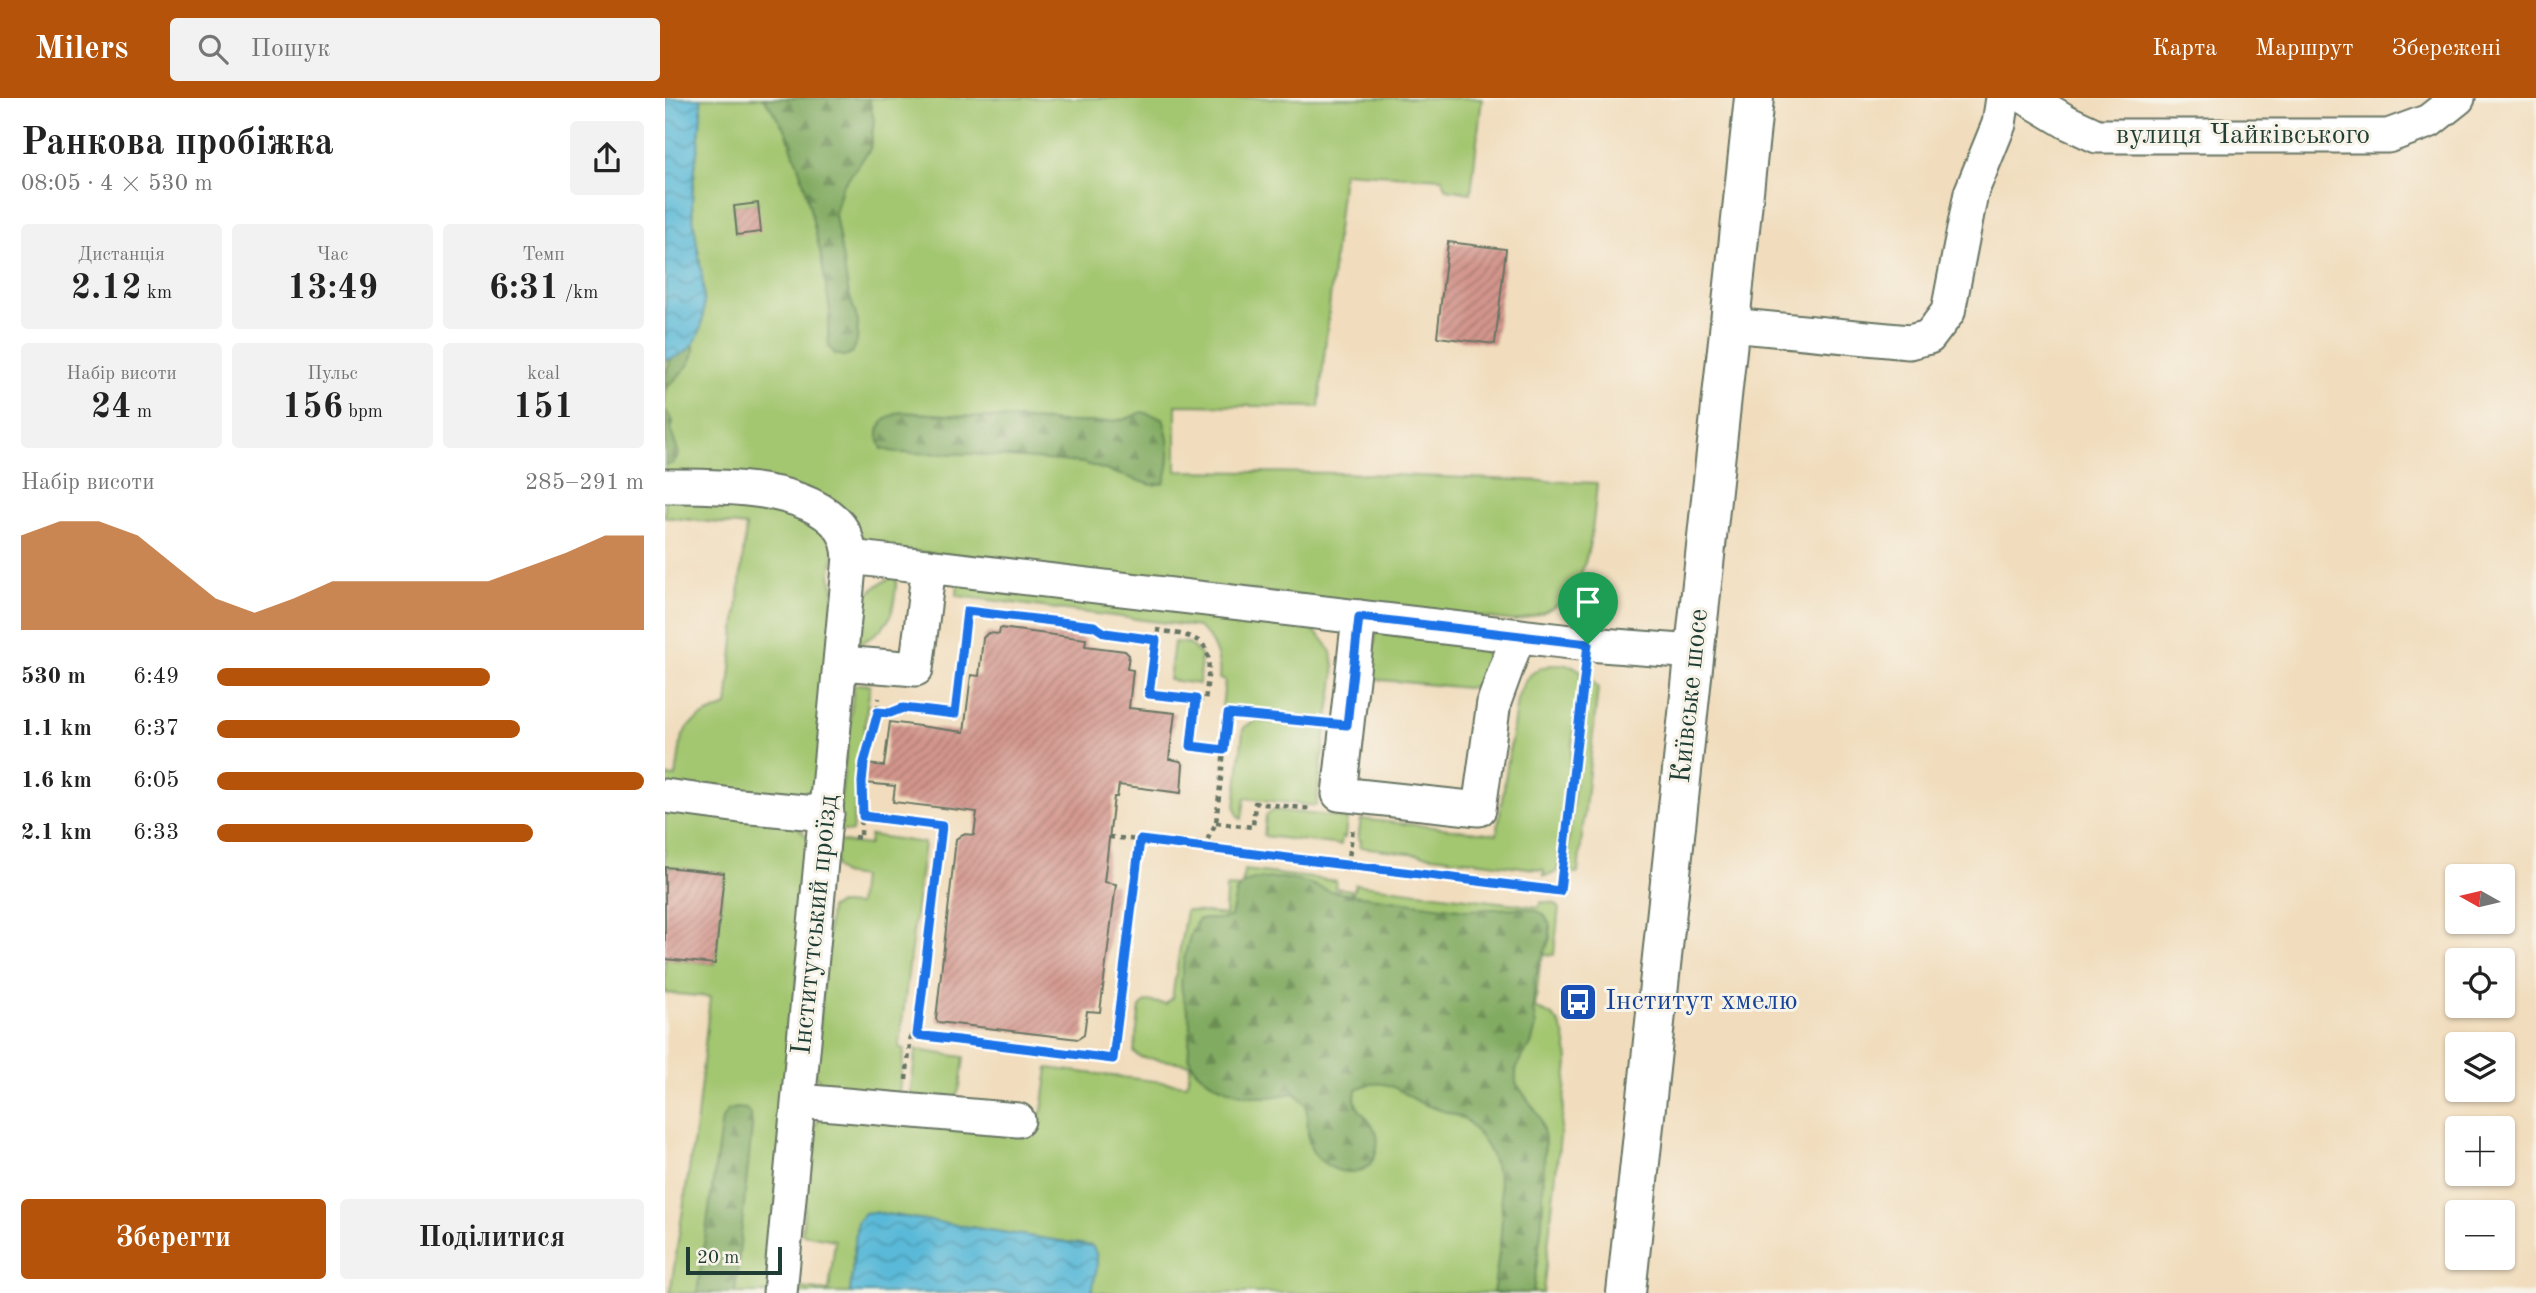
<!DOCTYPE html>
<html lang="uk">
<meta charset="utf-8">
<style>
body{margin:0;font-family:"Old Standard TT",serif;background:#f2f2f2;color:#222;height:100vh;display:flex;flex-direction:column;font-size:26px;white-space:nowrap}
*{box-sizing:border-box;margin:0}
p{font-size:23px;color:#767676}
.icon{flex:none;width:38px;height:38px;fill:none;stroke:currentColor;stroke-width:2;stroke-linecap:round;stroke-linejoin:round}
.map{position:relative;flex:1;overflow:hidden}
.side{display:flex;flex-direction:column;background:#fff;width:665px}
.side>*{flex:none}
.needle{width:46px;rotate:278deg}
.tools{position:absolute;left:1780px;top:766px;display:grid;gap:14px}
.tools a{display:grid;place-items:center;width:70px;height:70px;border-radius:7px;background:#fff;box-shadow:0 2px 5px #0004;font-size:35px}
.scale{position:absolute;left:21px;bottom:18px;width:96px;box-sizing:border-box;padding-left:7px;border:4px solid #1f3d34;border-top:0;font-size:19px;line-height:24px;white-space:nowrap;color:#1f3d34;-webkit-text-stroke:5px #f7f3e8;paint-order:stroke}
.pin{position:absolute;display:grid;place-items:center;width:60px;height:60px;color:#fff;margin:-72px -30px;border-radius:50% 50% 50% 0;rotate:-45deg;box-shadow:0 0 7px #0007}
.pin .icon{rotate:45deg}
.round{display:grid;place-items:center;flex:none;width:74px;height:74px;border-radius:7px;background:#f2f2f2}
.head{display:flex;align-items:center;justify-content:space-between;height:119px;padding:0 21px}
h1{font-size:38px;font-weight:600;line-height:52px}
.metrics{display:grid;grid-template-columns:repeat(3,1fr);gap:10px;height:119px;padding:7px 21px}
.metrics div{display:grid;align-content:center;border-radius:7px;background:#f2f2f2;text-align:center}
.metrics b{font-size:35px;font-weight:600}
.metrics small{font-size:19px;font-weight:400}
.metrics p{font-size:19px}
.chart{height:196px;padding:14px 21px}
.chart p{display:flex;justify-content:space-between}
.chart svg{width:100%;height:126px;margin-top:7px;fill:#b45309;opacity:.7}
.button{display:flex;gap:14px;margin-top:auto;padding:14px 21px}
.button a{flex:1;height:80px;border-radius:7px;background:#b45309;color:#fff;font-size:28px;font-weight:600;line-height:80px;text-align:center}
.button a+a{background:#f2f2f2;color:#222}
ul{padding:0 21px;list-style:none;font-size:23px}
li{display:grid;grid-template-columns:112px 84px 1fr;align-items:center;height:52px}
li i{height:18px;border-radius:9px;background:#b45309}
header{display:flex;align-items:center;gap:42px;box-sizing:border-box;height:98px;padding:0 35px;background:#b45309;color:#fff}
header strong{font-size:33px}
nav{display:flex;gap:38px;margin-inline-start:auto;font-size:24px}
.search{width:490px;height:63px;background:#f2f2f2;display:flex;align-items:center;gap:18px;box-sizing:border-box;padding:0 24px;border-radius:7px;color:#767676;font-size:26px}
main{display:flex;flex:1;min-height:0}
.map>svg:first-child{display:block}
.green{fill:#a3c66f;stroke:#618252;stroke-width:2;fill-rule:evenodd}
.forest{fill:url(#forest-firs);stroke:#50744b;stroke-width:2}
.water{fill:url(#water-waves);stroke:#3c7b86;stroke-width:2}
.building{fill:url(#building-hatch)}
.lines{fill:none;stroke-linecap:round;stroke-linejoin:round}
.minor-casing{stroke:#687564;stroke-width:37}
.major-casing{stroke:#687564;stroke-width:42}
.path{stroke:#687564;stroke-width:4.5;stroke-dasharray:5 5;stroke-linecap:butt}
.minor{stroke:#fff;stroke-width:33}
.major{stroke:#fff;stroke-width:38}
.route-casing{stroke:#fff;stroke-width:14}
.route{stroke:#1a73e8;stroke-width:9}
.labels{text-anchor:middle;dominant-baseline:central;stroke-width:6;stroke-linejoin:round;paint-order:stroke}
.street-label{font-size:28px;fill:#1f3d34;stroke:#f7f3e8}
.transit-label{font-size:28px;fill:#164399;stroke:#f7f3e8;text-anchor:start}
</style>
<header>
<strong>Milers</strong>
<div class="search"><svg class="icon" aria-label="search" viewBox="0 0 24 24"><circle cx="10" cy="10" r="6"/><path d="M15 15l6 6"/></svg>Пошук</div>
<nav><a>Карта</a><a>Маршрут</a><a>Збережені</a></nav>
</header>
<main>
<section class="side">
<div class="head"><div><h1>Ранкова пробіжка</h1><p>08:05 · 4 × 530 m</p></div><a class="round"><svg class="icon" aria-label="share" viewBox="0 0 24 24"><path d="M12 15V3M7 8l5-5 5 5M5 13v7h14v-7"/></svg></a></div>
<div class="metrics">
<div><p>Дистанція</p><b>2.12<small> km</small></b></div>
<div><p>Час</p><b>13:49</b></div>
<div><p>Темп</p><b>6:31<small> /km</small></b></div>
</div>
<div class="metrics">
<div><p>Набір висоти</p><b>24<small> m</small></b></div>
<div><p>Пульс</p><b>156<small> bpm</small></b></div>
<div><p>kcal</p><b>151</b></div>
</div>
<div class="chart"><p><span>Набір висоти</span>285–291 m</p>
<svg viewBox="0 0 160 44" preserveAspectRatio="none"><path d="M0 44V11L10 6L20 6L30 11L40 22L50 33L60 38L70 33L80 27L90 27L100 27L110 27L120 27L130 22L140 17L150 11L160 11V44z"/></svg>
</div>
<ul>
<li><b>530 m</b>6:49<i style="width:64%"></i></li>
<li><b>1.1 km</b>6:37<i style="width:71%"></i></li>
<li><b>1.6 km</b>6:05<i style="width:100%"></i></li>
<li><b>2.1 km</b>6:33<i style="width:74%"></i></li>
</ul>
<div class="button"><a>Зберегти</a><a>Поділитися</a></div>
</section>
<div class="map">
<svg width="1871" height="1195" viewBox="0 0 1871 1195">
<defs>
<pattern id="forest-firs" width="22" height="20" patternUnits="userSpaceOnUse" patternTransform="scale(1.75)"><rect width="22" height="20" fill="#82ab62"/><path d="M5 1l3.5 6h-7zM16 11l3.5 6h-7z" fill="#6a8c52"/></pattern>
<pattern id="water-waves" width="16" height="10" patternUnits="userSpaceOnUse" patternTransform="scale(1.75)"><rect width="16" height="10" fill="#5ab9d8"/><path d="M0 5q4-4 8 0t8 0" fill="none" stroke="#4a98b0"/></pattern>
<pattern id="building-hatch" width="6" height="6" patternUnits="userSpaceOnUse" patternTransform="scale(1.75)"><rect width="6" height="6" fill="#d3958c"/><path d="M-1 1l2-2M0 6l6-6M5 7l2-2" fill="none" stroke="#ab7b73"/></pattern>
</defs>
<rect width="100%" height="100%" fill="#f7f3e8"/>
<filter id="ink" filterUnits="userSpaceOnUse"><feTurbulence type="fractalNoise" baseFrequency=".0143" numOctaves="2"/><feDisplacementMap in="SourceGraphic" scale="14" xChannelSelector="R" yChannelSelector="G"/><feConvolveMatrix kernelMatrix="1 2 1 2 8 2 1 2 1" color-interpolation-filters="sRGB"/></filter>
<filter id="wash" filterUnits="userSpaceOnUse"><feTurbulence type="fractalNoise" baseFrequency=".00686" numOctaves="4" result="noise"/><feDisplacementMap in="SourceGraphic" scale="28" xChannelSelector="R" yChannelSelector="G"/><feGaussianBlur stdDeviation="1.57" result="paint"/><feColorMatrix in="noise" values="0 0 0 0 0 0 0 0 0 0 0 0 0 0 0 0 0 1.4 0 .05"/><feComposite in="paint" operator="in"/></filter>
<g filter="url(#wash)">
<rect width="100%" height="100%" fill="#f1ddbd"/>
<g class="green">
<path d="M36 0H817L806 95 782 91 777 80 678 74 654 309 511 307V373L676 375 932 385C929 417 926 471 904 496 891 512 870 518 850 523L203 448 174 412 0 381V262L6 261 29 139 27 104ZM93 105 72 136 69 108Z"/>
<path d="M0 394 121 405 172 438 165 478 169 490 153 686 145 695 136 700 0 692V678L11 679C18 630 13 627 62 608L81 428 0 419Z"/>
<path d="M232 478C228 517 229 527 193 547 195 511 192 492 232 478Z"/>
<path d="M293 483 639 527C682 551 668 581 663 621L557 611 560 582 554 581C556 562 549 541 533 529L292 498Z"/>
<path d="M711 534 816 549C827 560 827 573 818 586L802 590 706 581Z"/>
<polygon points="509,544 523,545 536,557 534,586 504,582"/>
<path d="M893 566 908 568 916 573 893 772 888 776 879 778V772L695 749 696 742 693 741 696 721 832 736 852 602C859 578 869 569 893 566Z"/>
<polygon points="922,576 933,590 913,775 900,774"/>
<polygon points="194,586 205,587 187,734 172,732 189,587"/>
<polygon points="590,623 661,629 651,708 580,700 577,721 573,719 570,709 578,632 580,628"/>
<polygon points="0,704 129,726 144,740 104,1195 5,1195 32,1020 45,899 0,895 0,861 50,866 59,775 0,769"/>
<polygon points="608,712 682,720 680,740 677,739 676,747 599,738 601,717"/>
<polygon points="205,737 259,745 234,950 239,951 233,1003 165,993 156,985 150,976 165,810 174,806 193,807 196,779 177,776 170,768 171,743 204,747"/>
<path d="M579 772 671 783 670 793 673 794V790L686 792V795L688 796 690 786 874 809 876 804 889 805 894 809 889 857 876 856 870 911C898 916 902 939 903 965L878 1195H427L432 1159 427 1148 208 1114 192 1124 185 1195H128L135 1190 164 1193 170 1142 137 1136 146 1031 159 1017 366 1030 377 1013 383 970 522 987 525 966 475 959 469 954 475 909 482 903 501 906 507 900 521 812 560 817 561 789 577 790Z"/>
<path d="M251 952 299 959C293 1010 295 1005 244 1004Z"/>
</g>
<g class="forest">
<polygon points="99,0 204,0 209,23 205,51 177,89 170,116 183,192 193,224 192,244 187,255 179,258 170,256 164,249 163,231 165,213 156,158 139,85 121,33"/>
<path d="M22 244 29 247C31 266 13 277 1 291L0 305C0 278 0 259 22 244Z"/>
<polygon points="0,311 8,324 6,333 14,356 8,365 0,367"/>
<path d="M236 314 398 324H439L461 321 477 314 498 320C505 344 507 361 499 385L487 387 418 365 307 356 234 355 217 351C207 330 216 321 236 314Z"/>
<path d="M618 780 643 785 664 793 689 797 801 812 856 810 870 812 879 816 885 827V840L870 879 868 912 871 928 866 947 857 959 851 972V985L875 1019 880 1040 877 1126 868 1195H828C836 1142 849 1079 812 1035 809 1031 805 1025 801 1022 790 1015 769 1011 756 1005 733 993 721 977 692 991 680 1019 729 1022 707 1063 702 1072 693 1074 684 1074 674 1074 667 1071 659 1065 637 1051 645 1030 641 1007L631 995C622 995 614 998 605 999 579 1000 548 990 530 971 520 961 525 943 525 930 526 916 519 906 517 894 514 877 523 834 534 821H557L566 818C568 811 569 803 571 795 577 778 603 781 618 780Z"/>
<polygon points="71,1010 81,1011 86,1017 87,1029 70,1195 32,1195 57,1021 62,1013"/>
</g>
<g class="water">
<path d="M0 0H36C38 34 28 69 27 103 26 147 68 251 0 262Z"/>
<path d="M208 1114 427 1148C437 1159 429 1181 427 1195H185L192 1124 200 1115Z"/>
</g>
<g id="blocks">
<g class="building">
<polygon points="93,105 96,134 72,137 69,108"/>
<polygon points="783,144 841,151 830,246 772,239"/>
<polygon points="335,530 421,541 420,548 460,553 464,557 462,571 468,572 464,610 510,615 504,661 515,663 518,666 516,695 454,687 452,699 449,699 439,784 451,786 435,914 422,913 419,937 413,941 273,924 271,921 291,741 298,736 309,737 312,714 228,704 230,688 200,685 202,666 219,668 225,624 299,634 306,577 314,578 318,540 323,535 334,536"/>
<polygon points="0,769 59,775 50,866 0,861"/>
</g>
</g>
</g>
<g filter="url(#ink)">
<use href="#blocks" fill-opacity="0" stroke="#687564" stroke-width="2"/>
<g class="lines">
<defs>
<g id="minor">
<polyline points="1362,0 1402,24 1432,38 1723,38 1764,23 1793,0"/>
<polyline points="1065,227 1244,244 1264,239 1283,214 1306,95 1334,26 1338,0"/>
<path d="M0 388C50 388 141 386 175 429 182 438 184 448 185 459L115 1195"/>
<polyline points="185,459 923,546 1030,554"/>
<polyline points="694,519 674,696 814,711 829,604 853,538"/>
<polyline points="176,565 251,571 264,468"/>
<polyline points="0,698 75,708 162,716"/>
<polyline points="134,1003 353,1022"/>
</g>
<polyline id="major" points="961,1195 1089,0"/>
</defs>
<use href="#minor" class="minor-casing"/>
<use href="#major" class="major-casing"/>
<g class="path">
<path d="M491 532C550 540 547 548 540 603L484 596Z"/>
<polyline points="531,601 526,648 559,652"/>
<polyline points="213,614 225,616 238,610 290,616 302,513 429,529 440,535 490,542"/>
<polyline points="201,660 211,625 214,600"/>
<polyline points="198,718 277,728 252,937"/>
<polyline points="551,725 588,729 590,705 647,711"/>
<polyline points="189,739 196,740 197,700"/>
<polyline points="444,739 475,742"/>
<polyline points="538,750 551,725 563,616 652,624"/>
<polyline points="683,767 688,730"/>
<polyline points="241,982 246,937 448,961 475,742 895,793 919,578"/>
</g>
<use href="#minor" class="minor"/>
<use href="#major" class="major"/>
</g>
</g>
<g class="lines" filter="url(#ink)">
<defs>
<polygon id="route" points="302,513 429,528 440,535 491,542 484,596 531,601 526,648 559,652 563,616 682,627 694,519 923,546 895,793 475,742 448,961 252,937 277,728 198,718 197,684 199,665 213,614 225,615 238,610 290,616"/>
</defs>
<use href="#route" class="route-casing"/>
<use href="#route" class="route"/>
</g>
<defs>
<symbol id="bus-square" viewBox="-11 -11 22 22"><rect x="-9" y="-9" width="18" height="18" rx="4" fill="#1a4fb4" stroke="#f7f3e8"/><path d="M-5-6H5V4H4V6H2V4H-2V6H-4V4H-5ZM-3.5-4V0h7V-4ZM-3.5 1.2v1.5H-2V1.2ZM2 1.2v1.5H3.5V1.2Z" fill="#fff"/></symbol>
</defs>
<g fill-rule="evenodd">
<use href="#bus-square" x="891" y="882" width="44" height="44"/>
</g>
<g class="labels">
<g class="street-label">
<text x="1578" y="38">вулиця Чайківського</text>
<text transform="translate(1026 598) rotate(-84)">Київське шосе</text>
<text transform="translate(151 827) rotate(-84)">Інститутський проїзд</text>
</g>
<g class="transit-label">
<text x="940" y="904">Інститут хмелю</text>
</g>
</g>
</svg>
<div class="tools">
<a><svg class="needle" viewBox="-14 -14 28 28"><path d="M0-13l5 13h-10z" fill="#e53935"/><path d="M0 13l5-13h-10z" fill="#767676"/></svg></a>
<a><svg class="icon" aria-label="locate" viewBox="0 0 24 24"><circle cx="12" cy="12" r="6"/><path d="M12 2v4M12 18v4M2 12h4M18 12h4"/></svg></a>
<a><svg class="icon" aria-label="layers" viewBox="0 0 24 24"><path d="M12 4l9 5-9 5-9-5zM3 14l9 5 9-5"/></svg></a>
<a>+</a>
<a>−</a>
</div>
<div class="scale">20 m</div>
<div class="pin" style="left:923px;top:546px;background:#1e9e55"><svg class="icon" aria-label="arrive" viewBox="0 0 24 24"><path d="M6 21V4h12l-3 4 3 4H6"/></svg></div>
</div>
</main>
